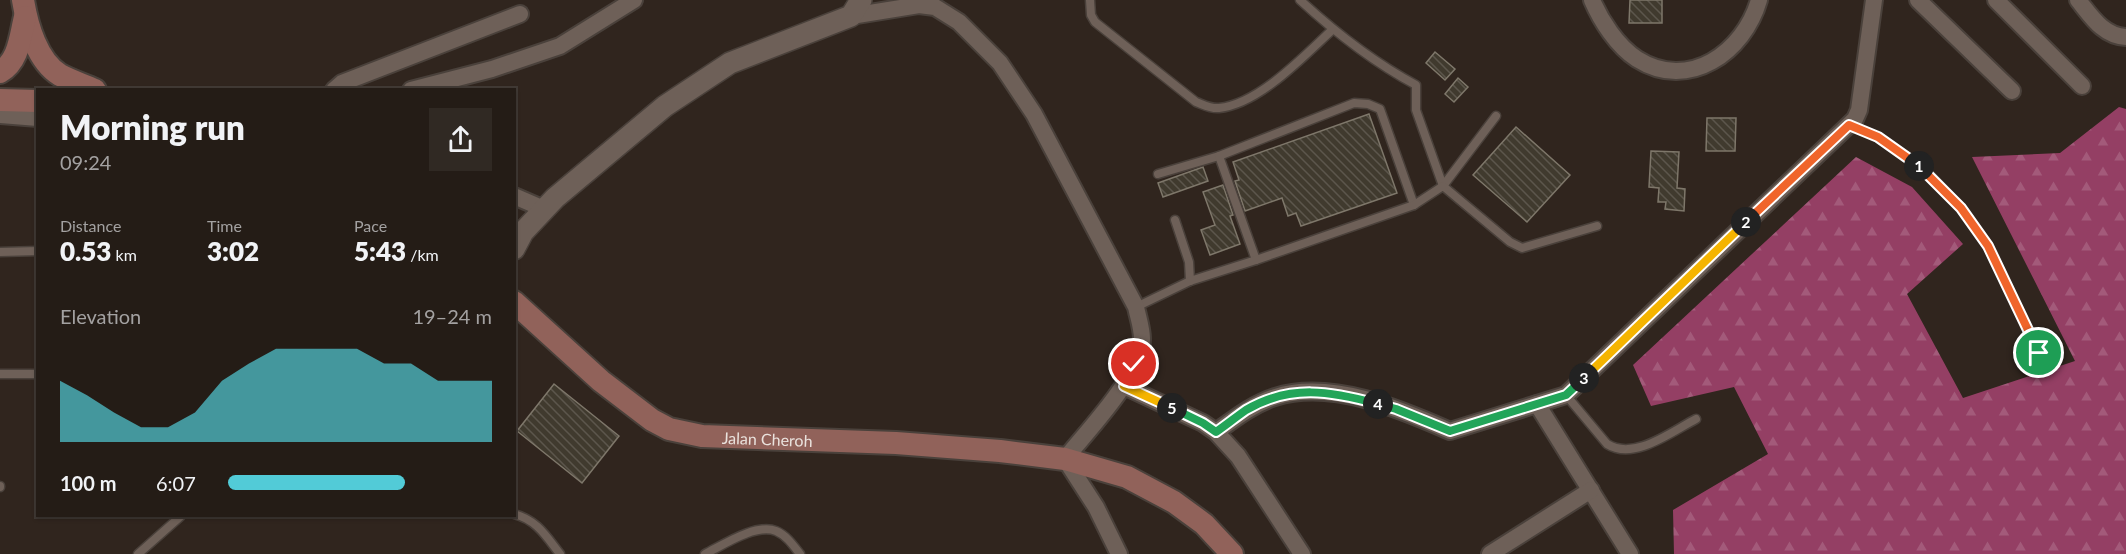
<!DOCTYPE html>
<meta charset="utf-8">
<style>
body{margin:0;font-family:Lato,sans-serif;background:#302923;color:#f1f3f6;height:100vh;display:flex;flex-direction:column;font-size:22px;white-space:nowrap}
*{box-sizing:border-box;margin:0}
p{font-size:20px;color:#a3a1a1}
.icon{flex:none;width:33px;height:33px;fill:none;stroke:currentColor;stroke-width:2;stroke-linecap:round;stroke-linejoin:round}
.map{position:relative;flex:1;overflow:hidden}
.drawer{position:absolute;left:36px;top:88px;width:480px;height:429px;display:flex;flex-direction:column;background:#241c16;border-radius:0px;box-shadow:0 2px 4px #0004,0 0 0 2px #413a35}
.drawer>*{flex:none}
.pin{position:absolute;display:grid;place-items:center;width:51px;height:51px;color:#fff;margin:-26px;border:3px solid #fff;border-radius:50%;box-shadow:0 2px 6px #0007}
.km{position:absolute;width:30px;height:30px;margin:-15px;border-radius:50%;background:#222;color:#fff;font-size:16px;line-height:30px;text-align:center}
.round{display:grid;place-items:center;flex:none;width:63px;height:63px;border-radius:0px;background:#302923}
.summary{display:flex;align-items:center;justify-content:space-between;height:102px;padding:0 24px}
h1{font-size:33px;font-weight:800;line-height:45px}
.figures{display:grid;grid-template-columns:repeat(3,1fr);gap:9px;height:102px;padding:6px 24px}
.figures div{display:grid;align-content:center}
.figures b{font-size:26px;font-weight:800}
.figures small{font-size:16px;font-weight:400}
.figures p{font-size:16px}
.chart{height:168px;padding:12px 24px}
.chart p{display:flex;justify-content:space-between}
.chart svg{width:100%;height:108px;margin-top:6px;fill:#52cbd7;opacity:.7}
ul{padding:0 24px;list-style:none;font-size:20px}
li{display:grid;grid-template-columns:96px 72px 1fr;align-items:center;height:45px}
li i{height:15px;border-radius:8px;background:#52cbd7}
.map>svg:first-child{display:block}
.forest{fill:url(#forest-firs)}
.building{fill:url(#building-back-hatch);stroke:#7e776a;stroke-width:1.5}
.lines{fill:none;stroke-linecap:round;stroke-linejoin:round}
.service-casing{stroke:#4a413b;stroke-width:11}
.minor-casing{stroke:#4a413b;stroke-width:20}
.tertiary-casing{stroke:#4a413b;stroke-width:24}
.secondary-casing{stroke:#4a413b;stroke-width:26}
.service{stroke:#6e6058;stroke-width:8}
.minor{stroke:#6e6058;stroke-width:16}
.tertiary{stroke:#6e6058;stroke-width:21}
.secondary{stroke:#91625a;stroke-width:22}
.split-1-casing{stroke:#fff;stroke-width:12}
.split-2-casing{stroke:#fff;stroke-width:12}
.split-3-casing{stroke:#fff;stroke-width:12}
.split-4-casing{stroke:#fff;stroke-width:12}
.split-5-casing{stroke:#fff;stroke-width:12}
.split-6-casing{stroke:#fff;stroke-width:12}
.split-1{stroke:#f0652b;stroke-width:8}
.split-2{stroke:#f0652b;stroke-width:8}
.split-3{stroke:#f5b400;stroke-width:8}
.split-4{stroke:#22a559;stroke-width:8}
.split-5{stroke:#22a559;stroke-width:8}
.split-6{stroke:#f5b400;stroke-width:8}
.labels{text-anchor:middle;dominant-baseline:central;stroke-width:5;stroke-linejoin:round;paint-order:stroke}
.street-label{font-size:16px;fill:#eae2dd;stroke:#150f0c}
</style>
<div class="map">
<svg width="2126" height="554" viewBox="0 0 2126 554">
<defs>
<pattern id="forest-firs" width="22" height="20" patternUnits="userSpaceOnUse" patternTransform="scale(1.5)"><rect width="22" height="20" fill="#943f64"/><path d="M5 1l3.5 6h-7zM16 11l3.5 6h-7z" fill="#a35a7a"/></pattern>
<pattern id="building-back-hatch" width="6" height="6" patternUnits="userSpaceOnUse" patternTransform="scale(1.5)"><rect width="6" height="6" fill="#403a2e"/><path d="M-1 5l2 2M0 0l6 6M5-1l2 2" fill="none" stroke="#5c564c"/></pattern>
</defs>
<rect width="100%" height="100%" fill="#30251e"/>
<polygon class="forest" points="2119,107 2126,109 2126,554 1674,554 1673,510 1768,454 1734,387 1651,406 1633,365 1856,157 1912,187 1963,244 1907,294 1963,398 2075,361 1972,157 2060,153"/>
<g class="building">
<polygon points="1630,0 1662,0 1662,23 1629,23"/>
<polygon points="1435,52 1455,69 1445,80 1426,63"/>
<polygon points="1458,78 1468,87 1454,102 1445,94"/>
<polygon points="1369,114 1397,193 1301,226 1296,213 1288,216 1282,198 1245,211 1235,181 1239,180 1233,162"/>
<polygon points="1707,118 1736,118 1735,151 1706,151"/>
<polygon points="1516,127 1570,175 1527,222 1473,175"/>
<polygon points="1651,151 1679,152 1677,188 1685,189 1684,211 1665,209 1666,202 1658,202 1659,188 1649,187"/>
<polygon points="1203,167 1208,181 1163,197 1158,183"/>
<polygon points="1223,185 1233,215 1230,216 1240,244 1210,255 1201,230 1215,225 1203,192"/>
<polygon points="554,384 619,436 582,483 517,431"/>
</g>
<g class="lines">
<defs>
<g id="service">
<path d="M1090 0 1091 15 1095 22 1196 102C1204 105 1211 109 1219 108 1259 104 1304 56 1332 30"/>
<path d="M1300 0C1336 33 1373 62 1416 85V110L1443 186"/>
<polyline points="1849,125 1878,137 1926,171 1961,208 1988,246 2039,353"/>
<polyline points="1158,174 1219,156"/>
<polyline points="1443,186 1496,116"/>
<polyline points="1175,220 1189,262 1190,281"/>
<polyline points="0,252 38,251"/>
<polyline points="1256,260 1219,156 1354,103 1368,104 1380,109 1414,205"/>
<polyline points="1136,307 1190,281 1256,260 1414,205 1443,186 1510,242 1522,248 1597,226"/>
<polyline points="0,374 38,374"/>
<path d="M1566 395 1607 444C1634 461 1671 432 1696 419"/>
<polyline points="0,486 0,487"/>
<path d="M514 514C537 520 546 536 560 554"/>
<polyline points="138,554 181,516"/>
<path d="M705 554C723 545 756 523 776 531 786 535 793 545 800 554"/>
</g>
<g id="minor">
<path d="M1592 0C1601 21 1617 46 1637 59 1689 92 1744 52 1759 0"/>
<polyline points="1918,0 2012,91"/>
<polyline points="1996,0 2082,86"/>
<path d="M2078 0C2091 16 2103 36 2126 37"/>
<path d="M851 16 919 5 935 7 959 22 1000 63 1034 114 1136 307C1138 317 1142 328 1142 339 1142 375 1087 431 1065 459L1096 507 1119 554"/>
<polyline points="334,90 342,83 520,14"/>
<polyline points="411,90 492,69 560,46 634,0"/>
<polyline points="0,115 38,118"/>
<polyline points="514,196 544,209"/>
<polyline points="1124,386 1203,423 1216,432 1238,456 1302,554"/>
<polyline points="1537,404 1630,554"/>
<path d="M1216 432C1234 419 1253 404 1275 397 1331 379 1400 409 1450 431L1566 395 1855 119 1859 110 1874 0"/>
<polyline points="1490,554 1591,490"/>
</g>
<polyline id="tertiary" points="514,249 523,232 555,198 665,106 730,63 851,16 861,0"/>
<g id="secondary">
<path d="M23 0C27 25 37 61 60 75 71 81 84 85 95 90"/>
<path d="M0 72C19 61 20 37 25 17"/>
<polyline points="0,100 38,101"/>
<path id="s1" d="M514 302 601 381 652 420 669 429 702 436 896 443 1000 451 1065 459 1127 477 1174 502 1204 524 1232 554"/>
</g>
</defs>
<use href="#service" class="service-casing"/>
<use href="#minor" class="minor-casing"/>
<use href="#tertiary" class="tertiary-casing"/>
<use href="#secondary" class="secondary-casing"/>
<use href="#service" class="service"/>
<use href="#minor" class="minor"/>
<use href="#tertiary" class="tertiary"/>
<use href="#secondary" class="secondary"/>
</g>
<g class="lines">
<defs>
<polyline id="split-1" points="1919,166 1961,208 1988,246 2039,353"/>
<polyline id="split-2" points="1746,222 1849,125 1878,137 1919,166"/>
<polyline id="split-3" points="1584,378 1746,222"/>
<polyline id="split-4" points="1378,404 1396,409 1450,431 1566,395 1584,378"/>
<path id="split-5" d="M1172 408 1203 423 1216 432C1226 425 1236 417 1246 410 1290 384 1331 391 1378 404"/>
<polyline id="split-6" points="1134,364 1124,386 1172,408"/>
</defs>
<use href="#split-1" class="split-1-casing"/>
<use href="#split-2" class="split-2-casing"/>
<use href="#split-3" class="split-3-casing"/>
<use href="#split-4" class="split-4-casing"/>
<use href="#split-5" class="split-5-casing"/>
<use href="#split-6" class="split-6-casing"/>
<use href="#split-1" class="split-1"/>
<use href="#split-2" class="split-2"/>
<use href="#split-3" class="split-3"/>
<use href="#split-4" class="split-4"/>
<use href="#split-5" class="split-5"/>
<use href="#split-6" class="split-6"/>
</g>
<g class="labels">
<g class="street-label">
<text stroke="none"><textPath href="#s1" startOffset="300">Jalan Cheroh</textPath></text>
</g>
</g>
</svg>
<div class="pin" style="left:2039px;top:353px;background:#1e9e55"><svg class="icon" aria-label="arrive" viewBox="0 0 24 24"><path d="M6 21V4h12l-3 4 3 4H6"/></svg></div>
<div class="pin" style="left:1134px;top:364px;background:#d93025"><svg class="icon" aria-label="check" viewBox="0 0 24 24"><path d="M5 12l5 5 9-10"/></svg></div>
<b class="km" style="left:1919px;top:166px">1</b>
<b class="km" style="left:1746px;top:222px">2</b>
<b class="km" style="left:1584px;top:378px">3</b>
<b class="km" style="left:1378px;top:404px">4</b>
<b class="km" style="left:1172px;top:408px">5</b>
<section class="drawer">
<div class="summary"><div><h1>Morning run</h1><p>09:24</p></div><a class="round"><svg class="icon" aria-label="share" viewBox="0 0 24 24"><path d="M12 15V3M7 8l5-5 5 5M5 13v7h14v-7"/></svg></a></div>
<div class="figures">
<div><p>Distance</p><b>0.53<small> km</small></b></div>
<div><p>Time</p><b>3:02</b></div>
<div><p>Pace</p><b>5:43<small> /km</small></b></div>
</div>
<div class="chart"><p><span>Elevation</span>19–24 m</p>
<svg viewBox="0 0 160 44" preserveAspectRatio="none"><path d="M0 44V19L10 25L20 32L30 38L40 38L50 32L60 19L70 12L80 6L90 6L100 6L110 6L120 12L130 12L140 19L150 19L160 19V44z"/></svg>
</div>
<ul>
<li><b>100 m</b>6:07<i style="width:67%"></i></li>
</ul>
</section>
</div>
